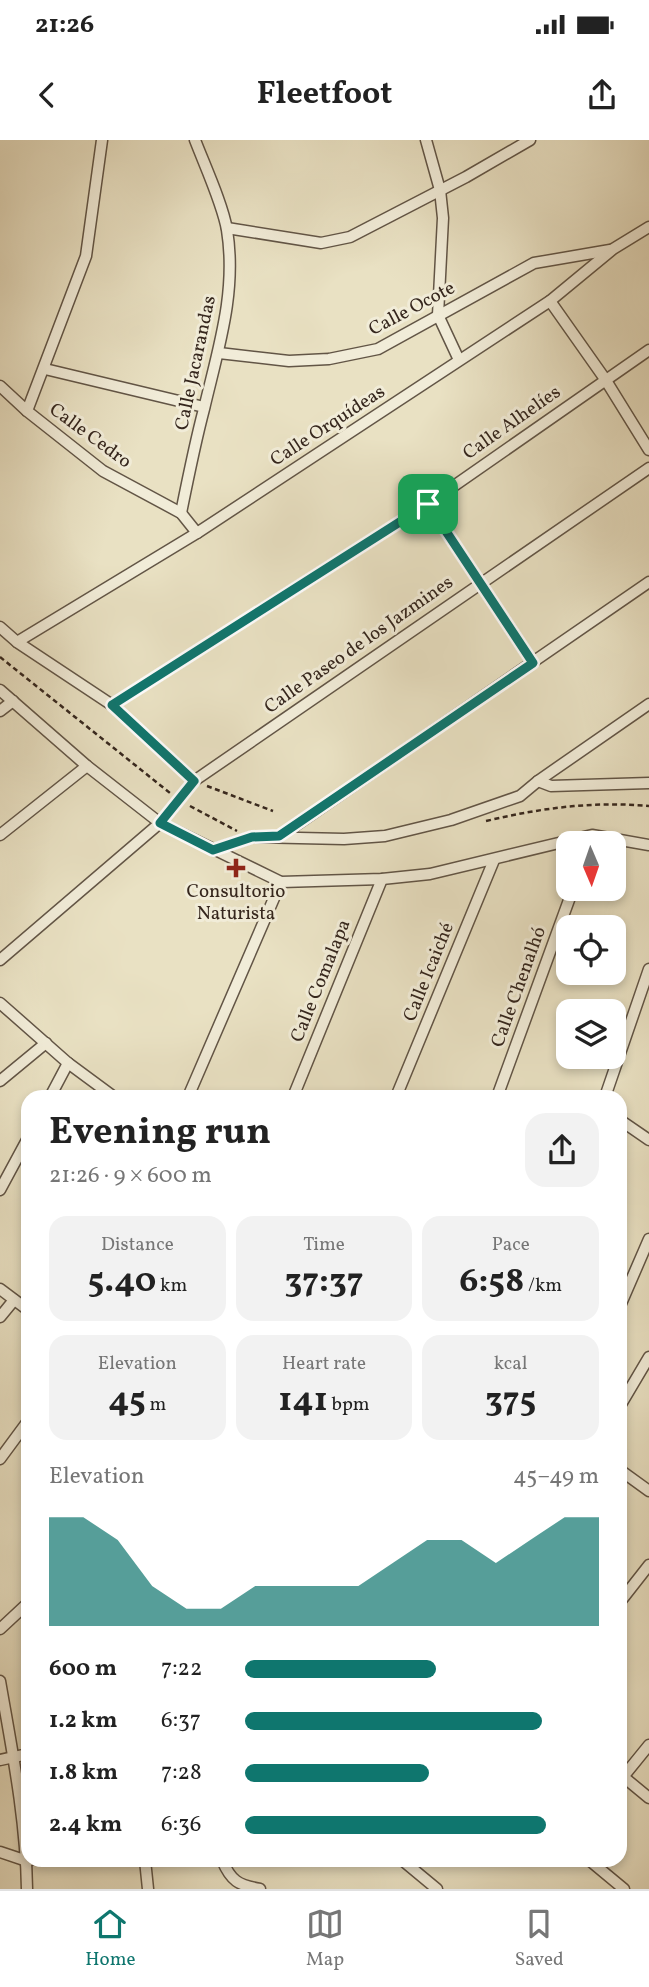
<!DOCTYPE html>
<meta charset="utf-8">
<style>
body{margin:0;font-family:Vollkorn,serif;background:#f2f2f2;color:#222;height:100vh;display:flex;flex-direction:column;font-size:26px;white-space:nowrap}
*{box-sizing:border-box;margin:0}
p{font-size:23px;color:#767676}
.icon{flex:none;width:38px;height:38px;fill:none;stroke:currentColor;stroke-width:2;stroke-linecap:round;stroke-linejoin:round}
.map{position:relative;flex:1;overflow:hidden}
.side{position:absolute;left:21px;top:950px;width:606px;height:777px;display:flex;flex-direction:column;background:#fff;border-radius:21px;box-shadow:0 4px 10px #0003}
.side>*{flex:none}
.needle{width:46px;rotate:178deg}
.buttons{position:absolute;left:556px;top:691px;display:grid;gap:14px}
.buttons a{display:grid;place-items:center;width:70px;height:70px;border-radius:14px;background:#fff;box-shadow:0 4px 10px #0003;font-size:35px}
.pin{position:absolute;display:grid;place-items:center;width:60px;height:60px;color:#fff;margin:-30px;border-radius:14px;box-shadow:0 4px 10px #0006}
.round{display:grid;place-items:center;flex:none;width:74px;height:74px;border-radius:21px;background:#f2f2f2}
.overview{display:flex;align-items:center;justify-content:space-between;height:119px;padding:0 28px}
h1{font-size:38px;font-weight:700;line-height:52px}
.metrics{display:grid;grid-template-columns:repeat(3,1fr);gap:10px;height:119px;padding:7px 28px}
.metrics div{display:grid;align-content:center;border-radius:18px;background:#f2f2f2;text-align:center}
.metrics b{font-size:35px;font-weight:700}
.metrics small{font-size:19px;font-weight:400}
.metrics p{font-size:19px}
.chart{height:196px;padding:14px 28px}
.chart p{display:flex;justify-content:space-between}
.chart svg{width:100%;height:126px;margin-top:7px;fill:#0f766e;opacity:.7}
ul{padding:0 28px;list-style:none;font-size:23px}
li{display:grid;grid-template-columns:112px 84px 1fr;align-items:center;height:52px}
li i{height:18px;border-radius:9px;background:#0f766e}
.status{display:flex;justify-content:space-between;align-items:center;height:49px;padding:0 35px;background:#fff;direction:ltr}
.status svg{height:19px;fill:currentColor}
header{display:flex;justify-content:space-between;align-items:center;height:91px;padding:0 28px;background:#fff;font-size:32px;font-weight:700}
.menu{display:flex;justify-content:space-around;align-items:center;height:98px;border-top:2px solid #e0e0e0;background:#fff;font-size:19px;color:#767676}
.menu a{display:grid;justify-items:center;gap:4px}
.menu .on{color:#0f766e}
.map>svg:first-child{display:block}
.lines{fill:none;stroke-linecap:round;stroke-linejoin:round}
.minor-casing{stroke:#625546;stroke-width:13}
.path{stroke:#35261d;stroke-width:2.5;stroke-dasharray:5 3.5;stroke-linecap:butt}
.minor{stroke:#f1ecd8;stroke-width:10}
.route-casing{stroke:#fff;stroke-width:14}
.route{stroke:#0f766e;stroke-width:9}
.poi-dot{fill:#8f2418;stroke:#f1ecd8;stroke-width:2.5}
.labels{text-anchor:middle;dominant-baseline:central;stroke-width:6;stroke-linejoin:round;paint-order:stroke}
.street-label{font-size:19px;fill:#35261d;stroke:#f1ecd8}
.poi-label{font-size:19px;fill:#35261d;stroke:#f1ecd8}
</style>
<div class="status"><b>21:26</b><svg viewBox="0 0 49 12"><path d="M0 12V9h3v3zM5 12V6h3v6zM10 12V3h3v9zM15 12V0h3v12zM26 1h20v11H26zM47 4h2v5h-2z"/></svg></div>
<header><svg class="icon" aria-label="back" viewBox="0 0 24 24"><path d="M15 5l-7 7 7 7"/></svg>Fleetfoot<svg class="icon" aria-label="share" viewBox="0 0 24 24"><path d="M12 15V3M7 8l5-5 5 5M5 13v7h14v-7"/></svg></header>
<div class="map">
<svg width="649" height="1749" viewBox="0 0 649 1749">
<rect width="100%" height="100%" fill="#e9e1c3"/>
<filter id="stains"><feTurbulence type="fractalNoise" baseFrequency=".00286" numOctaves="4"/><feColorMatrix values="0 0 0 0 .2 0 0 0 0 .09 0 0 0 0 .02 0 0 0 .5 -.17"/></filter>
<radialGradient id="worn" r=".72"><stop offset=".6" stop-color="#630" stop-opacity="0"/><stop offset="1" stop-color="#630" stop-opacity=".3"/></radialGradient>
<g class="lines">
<defs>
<g id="minor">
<polyline points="426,0 440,50 443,78 438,175 459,220"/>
<polyline points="227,88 321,103 350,97 466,37 530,0"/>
<polyline points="550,161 605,239 649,310"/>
<polyline points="219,213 289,221 329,219 378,209 534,123 610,110"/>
<polyline points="45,229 204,267"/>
<polyline points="0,246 27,271 103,331 181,373 197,393"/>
<polyline points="27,271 86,116 102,0"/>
<polyline points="428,364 533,523"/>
<path d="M181 373C188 338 195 303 204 269 218 209 237 152 227 90 223 65 205 26 195 0"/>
<polyline points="0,487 17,502 112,565 194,641"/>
<polyline points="17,502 197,393 550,161 613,109 649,87"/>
<polyline points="0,550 87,626 160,683 281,742 382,739 430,734 592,695 649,705"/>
<polyline points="112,565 428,364 649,210"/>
<polyline points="0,571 13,561"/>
<polyline points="538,641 551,646 649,643"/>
<polyline points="0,695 87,626"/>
<polyline points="279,697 649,442"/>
<polyline points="213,710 252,697 344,699 385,696 451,680 520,656 538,641 649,564"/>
<polyline points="0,820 160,683 194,641 649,328"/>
<polyline points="0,863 68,923 114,957"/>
<polyline points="0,941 46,903"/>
<polyline points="50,957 68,923"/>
<polyline points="188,957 281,742"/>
<polyline points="293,957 382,739"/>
<polyline points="396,957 494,720"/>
<polyline points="497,957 573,749"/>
<polyline points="605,957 649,829"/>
<polyline points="620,980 649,1000"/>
<polyline points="0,1050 28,998"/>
<polyline points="0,1149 28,1170"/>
<polyline points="620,1166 649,1099"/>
<polyline points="0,1177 14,1160"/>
<polyline points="620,1266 649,1217"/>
<polyline points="0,1319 28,1281"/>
<polyline points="620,1330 649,1351"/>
<polyline points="620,1462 649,1425"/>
<polyline points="0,1489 28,1463"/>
<path d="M0 1541C12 1610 26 1679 27 1749"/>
<polyline points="0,1620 28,1614"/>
<polyline points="620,1634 649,1658"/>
<polyline points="623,1637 649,1605"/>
<polyline points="0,1712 27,1721 31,1720"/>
<polyline points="145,1720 148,1749"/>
<path d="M222 1720C231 1741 238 1745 260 1749"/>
<polyline points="402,1720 437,1749"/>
<polyline points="589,1720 624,1749"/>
</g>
</defs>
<use href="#minor" class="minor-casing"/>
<g class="path">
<polyline points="0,517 170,653"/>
<polyline points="207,646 273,671"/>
<polyline points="190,666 237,691"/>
<path d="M486 681C541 668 593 661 649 666"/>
</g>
<use href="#minor" class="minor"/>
</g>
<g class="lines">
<defs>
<polygon id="route" points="428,364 533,523 279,696 252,697 213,710 160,683 194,641 112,565"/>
</defs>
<use href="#route" class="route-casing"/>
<use href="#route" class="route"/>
</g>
<path class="poi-dot" d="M232.5 717.5h7v7h7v7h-7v7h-7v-7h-7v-7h7z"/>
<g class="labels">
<g class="street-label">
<text transform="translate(412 169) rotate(-28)">Calle Ocote</text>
<text transform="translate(196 223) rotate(-78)">Calle Jacarandas</text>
<text transform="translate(512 283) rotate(-35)">Calle Alhelíes</text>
<text transform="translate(328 286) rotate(-33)">Calle Orquídeas</text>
<text transform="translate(90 296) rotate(36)">Calle Cedro</text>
<text transform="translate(359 505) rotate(-35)">Calle Paseo de los Jazmines</text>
<text transform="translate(429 832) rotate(-68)">Calle Icaiché</text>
<text transform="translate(321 841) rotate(-68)">Calle Comalapa</text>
<text transform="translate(519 847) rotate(-70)">Calle Chenalhó</text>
</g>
<g class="poi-label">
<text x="236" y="752">Consultorio<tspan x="236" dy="22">Naturista</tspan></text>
</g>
</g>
<rect width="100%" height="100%" filter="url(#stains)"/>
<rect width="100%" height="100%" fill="url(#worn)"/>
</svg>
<div class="buttons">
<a><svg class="needle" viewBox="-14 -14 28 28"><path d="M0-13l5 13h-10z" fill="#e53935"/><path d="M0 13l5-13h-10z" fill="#767676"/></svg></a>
<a><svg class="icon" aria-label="locate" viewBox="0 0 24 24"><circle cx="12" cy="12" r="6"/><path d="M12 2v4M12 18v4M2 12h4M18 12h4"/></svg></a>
<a><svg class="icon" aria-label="layers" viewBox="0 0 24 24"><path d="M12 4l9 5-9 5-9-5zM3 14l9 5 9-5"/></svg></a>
</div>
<div class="pin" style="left:428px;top:364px;background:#1e9e55"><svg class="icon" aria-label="arrive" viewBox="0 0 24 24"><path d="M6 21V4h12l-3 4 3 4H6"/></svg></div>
<section class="side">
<div class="overview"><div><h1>Evening run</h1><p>21:26 · 9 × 600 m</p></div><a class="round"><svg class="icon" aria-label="share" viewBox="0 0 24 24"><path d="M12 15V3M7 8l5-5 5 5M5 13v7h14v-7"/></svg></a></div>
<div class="metrics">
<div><p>Distance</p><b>5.40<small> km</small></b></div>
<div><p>Time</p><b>37:37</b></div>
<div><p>Pace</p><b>6:58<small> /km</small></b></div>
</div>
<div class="metrics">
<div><p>Elevation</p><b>45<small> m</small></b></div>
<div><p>Heart rate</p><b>141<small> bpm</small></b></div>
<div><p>kcal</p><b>375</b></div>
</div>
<div class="chart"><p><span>Elevation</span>45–49 m</p>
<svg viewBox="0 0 160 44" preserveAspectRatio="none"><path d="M0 44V6L10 6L20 14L30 30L40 38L50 38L60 30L70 30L80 30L90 30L100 22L110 14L120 14L130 22L140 14L150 6L160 6V44z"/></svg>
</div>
<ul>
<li><b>600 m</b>7:22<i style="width:54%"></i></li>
<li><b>1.2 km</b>6:37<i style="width:84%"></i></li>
<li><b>1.8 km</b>7:28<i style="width:52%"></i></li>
<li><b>2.4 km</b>6:36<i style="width:85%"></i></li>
</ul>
</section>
</div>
<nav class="menu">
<a class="on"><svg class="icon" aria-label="home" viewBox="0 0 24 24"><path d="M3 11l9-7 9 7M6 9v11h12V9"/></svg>Home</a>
<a><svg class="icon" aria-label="map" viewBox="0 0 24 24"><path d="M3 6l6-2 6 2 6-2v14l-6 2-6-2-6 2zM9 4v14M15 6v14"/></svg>Map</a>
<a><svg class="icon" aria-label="saved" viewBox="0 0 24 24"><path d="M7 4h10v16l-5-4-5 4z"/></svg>Saved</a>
</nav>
